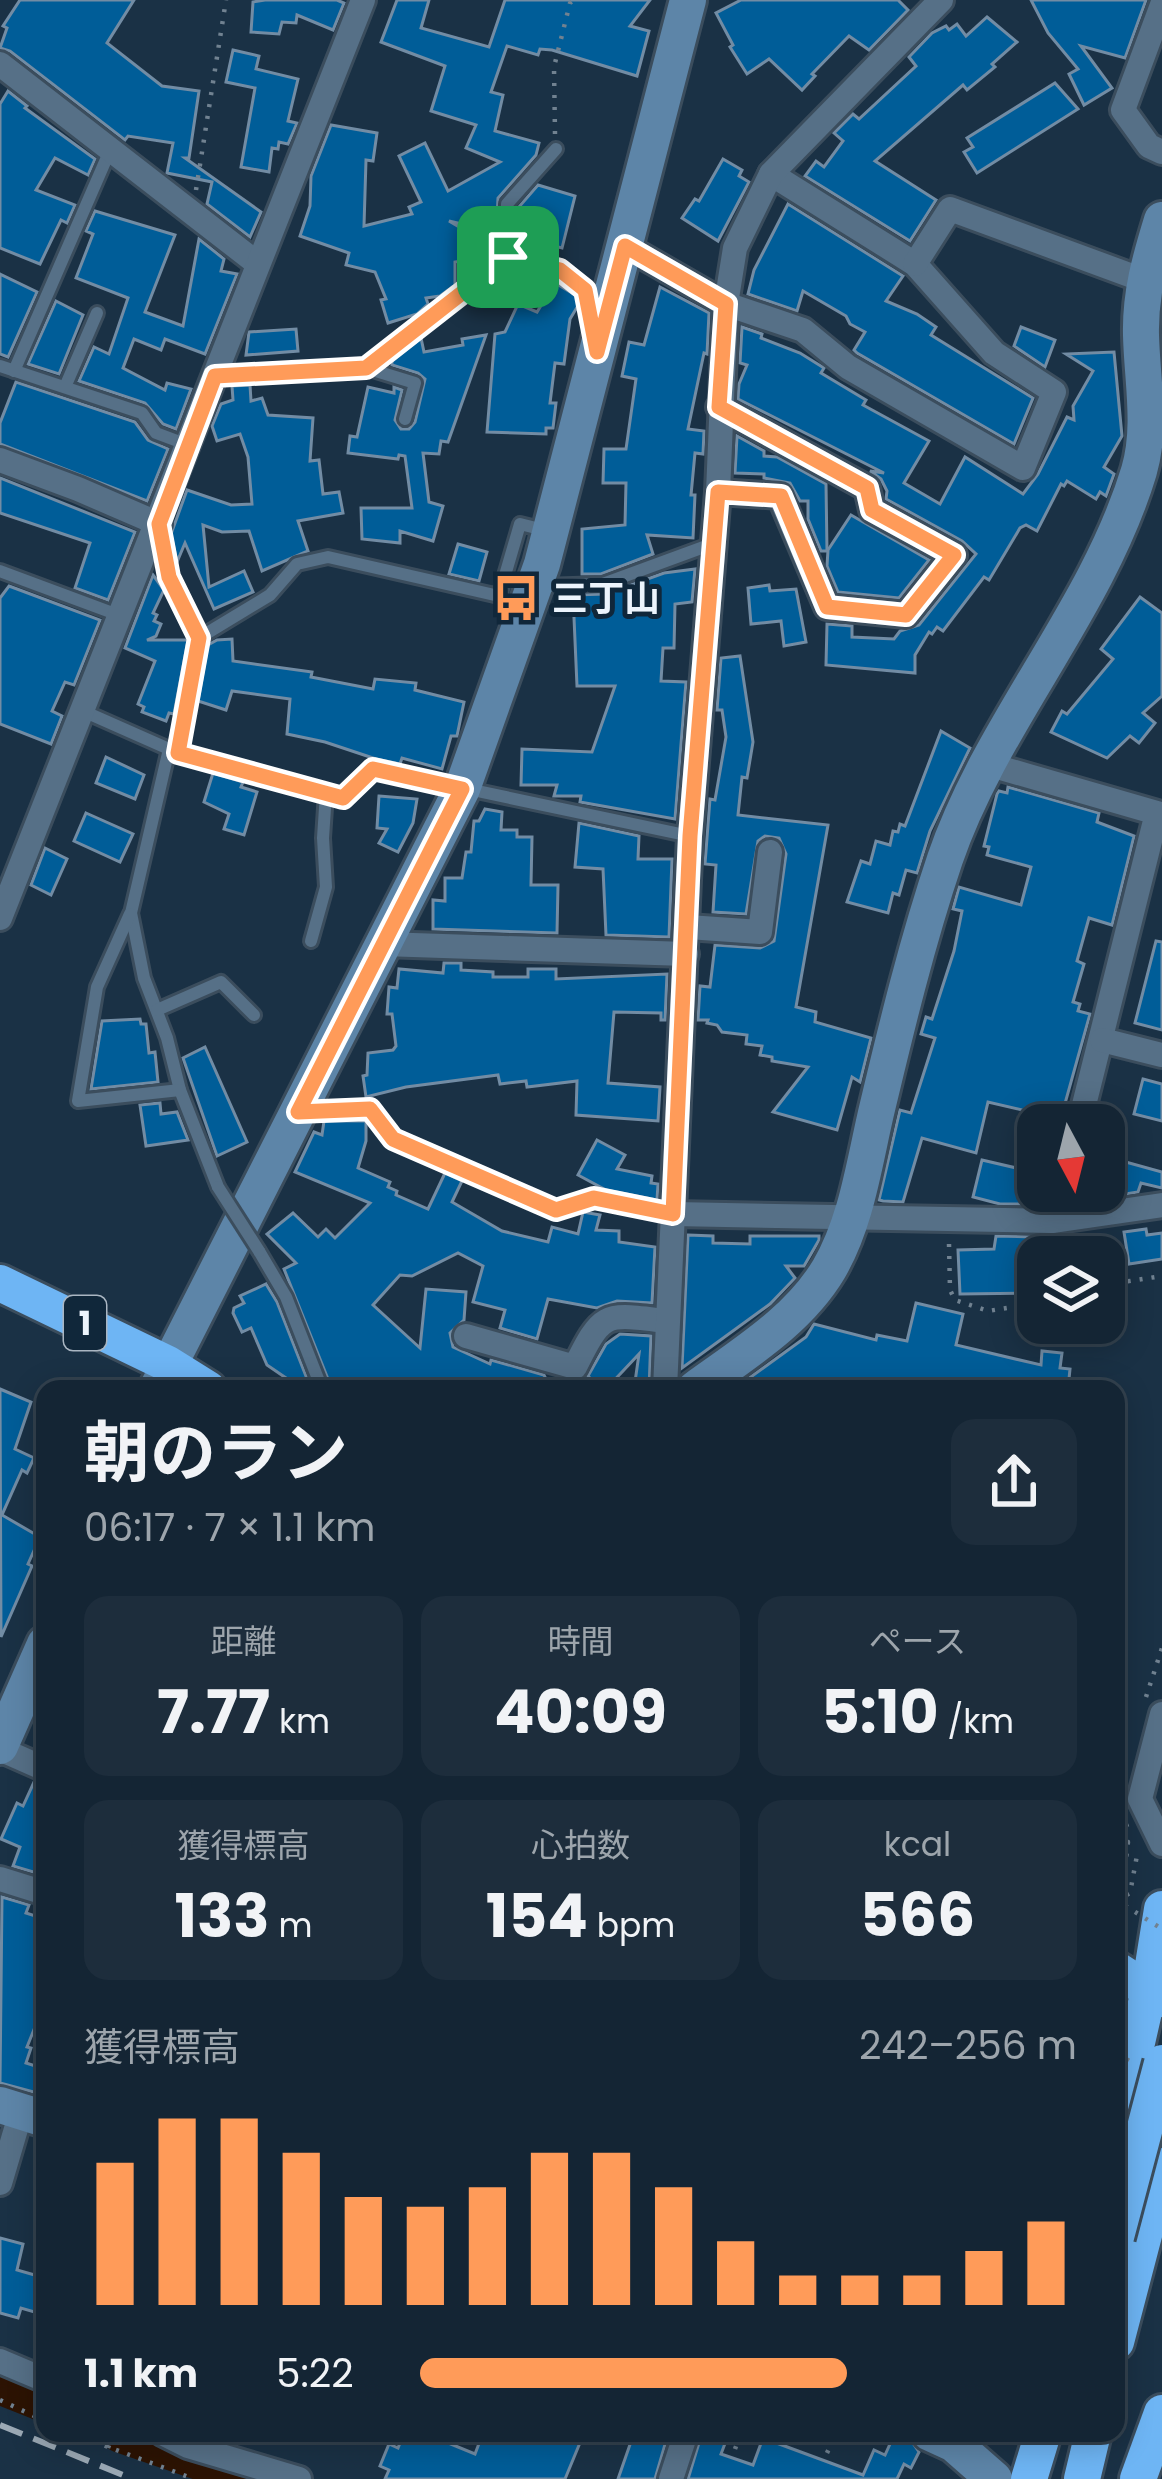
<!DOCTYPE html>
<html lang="ja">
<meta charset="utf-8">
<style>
body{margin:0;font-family:Poppins,"Noto Sans JP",sans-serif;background:#1d2d3c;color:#f1f3f6;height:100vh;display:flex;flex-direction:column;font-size:45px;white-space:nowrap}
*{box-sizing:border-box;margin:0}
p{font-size:39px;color:#9da5ac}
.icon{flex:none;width:66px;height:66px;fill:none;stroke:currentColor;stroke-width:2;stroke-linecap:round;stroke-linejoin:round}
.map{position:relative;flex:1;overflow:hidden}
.details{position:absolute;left:36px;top:1380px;width:1089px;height:1062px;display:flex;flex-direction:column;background:#142534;border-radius:24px;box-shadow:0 6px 30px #0003,0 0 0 3px #33424f}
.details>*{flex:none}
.needle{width:78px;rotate:173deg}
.fabs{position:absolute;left:1017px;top:1104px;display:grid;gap:24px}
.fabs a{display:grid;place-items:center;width:108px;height:108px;border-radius:24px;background:#142534;box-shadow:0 6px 30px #0003,0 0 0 3px #33424f;font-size:60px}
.pin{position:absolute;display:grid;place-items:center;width:102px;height:102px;color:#fff;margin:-51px;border-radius:24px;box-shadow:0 6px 18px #0006}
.round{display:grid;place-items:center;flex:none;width:126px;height:126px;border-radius:24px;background:#1d2d3c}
.head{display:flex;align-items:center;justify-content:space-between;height:204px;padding:0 48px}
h1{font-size:66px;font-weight:700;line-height:90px}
.figures{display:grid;grid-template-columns:repeat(3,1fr);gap:18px;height:204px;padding:12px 48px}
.figures div{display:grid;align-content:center;border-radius:24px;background:#1d2d3c;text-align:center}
.figures b{font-size:60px;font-weight:700}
.figures small{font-size:33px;font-weight:400}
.figures p{font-size:33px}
.chart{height:336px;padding:24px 48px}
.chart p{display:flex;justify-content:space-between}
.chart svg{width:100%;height:216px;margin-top:12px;stroke:#ff9b59;stroke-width:6}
ul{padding:0 48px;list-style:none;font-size:39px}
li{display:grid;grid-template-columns:192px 144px 1fr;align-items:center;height:90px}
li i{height:30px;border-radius:15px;background:#ff9b59}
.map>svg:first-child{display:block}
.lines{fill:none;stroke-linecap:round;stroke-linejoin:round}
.river{stroke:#2c1303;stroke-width:39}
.building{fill:#005d98;stroke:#728ca4;stroke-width:3}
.lane-casing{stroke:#3b4d5d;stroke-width:18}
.street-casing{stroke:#3b4d5d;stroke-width:30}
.secondary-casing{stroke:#3b4d5d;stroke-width:42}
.highway-casing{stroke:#3b4d5d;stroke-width:42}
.path{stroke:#718291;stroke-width:4.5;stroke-dasharray:3 9;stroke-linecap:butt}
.lane{stroke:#567087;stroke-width:12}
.street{stroke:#567087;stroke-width:24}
.secondary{stroke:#5d85a8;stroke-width:36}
.highway{stroke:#6eb5f4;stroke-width:36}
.rail{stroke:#9ba9b5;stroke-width:6;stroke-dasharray:24 12;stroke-linecap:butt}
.lane-bridge-casing{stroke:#3b4d5d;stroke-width:18;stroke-linecap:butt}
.highway-bridge-casing{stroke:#3b4d5d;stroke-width:42;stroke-linecap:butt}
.path-bridge{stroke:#718291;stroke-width:4.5;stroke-dasharray:3 9;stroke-linecap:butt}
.lane-bridge{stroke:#567087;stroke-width:12}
.highway-bridge{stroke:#6eb5f4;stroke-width:36}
.route-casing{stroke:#fff;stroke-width:24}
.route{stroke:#ff9b59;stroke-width:15}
.labels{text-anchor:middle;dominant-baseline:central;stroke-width:10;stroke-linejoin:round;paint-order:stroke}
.shield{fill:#10273a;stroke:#aab6c2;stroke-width:3}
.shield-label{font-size:33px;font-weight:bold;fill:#ecf4fc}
.poi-label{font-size:36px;font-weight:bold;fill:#ecf4fc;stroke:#10273a;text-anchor:start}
</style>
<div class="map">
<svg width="1162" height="2479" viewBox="0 0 1162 2479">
<rect width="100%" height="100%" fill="#1a3145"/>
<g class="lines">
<g class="river">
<polyline points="0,2385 45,2403"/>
<polyline points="120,2433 252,2479"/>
</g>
</g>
<g class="building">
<polygon points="20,0 134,0 107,43 162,86 199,91 189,158 185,158 261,212 250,237 207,204 212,182 167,173 173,143 128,136 125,140 10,51 0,48 7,28 3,26"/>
<polygon points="265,0 337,0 344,3 333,30 297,15 296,23 282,22 279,34 251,32 253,2"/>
<polygon points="397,0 429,0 421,28 489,47 505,0 650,0 630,26 649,31 637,76 552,50 540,49 538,55 507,46 491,92 503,95 495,131 539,143 536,155 498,198 496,232 449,221 486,243 488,257 455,262 455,285 440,296 426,298 428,304 417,314 388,323 381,300 386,299 375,272 346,265 349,253 300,236 310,206 311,176 331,125 377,133 373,161 366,160 364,226 412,214 409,207 421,202 399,156 425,143 448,191 500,162 466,148 476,125 431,111 445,66 381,42"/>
<polygon points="741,0 898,0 908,10 869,50 849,36 812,74 815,76 802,90 769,59 747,74 730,47 733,45 716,13"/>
<polygon points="1031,0 1146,0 1125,58 1081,46 1112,88 1084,105 1069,74 1078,69 1048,33"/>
<polygon points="987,17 1017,42 992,64 995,67 967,90 963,85 875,161 936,200 910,241 805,176 816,161 824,167 843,141 834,133 853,114 859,119 916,66 909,57 932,33 946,26 949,30 957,24 966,36"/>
<polygon points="233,50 259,56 256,69 298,79 288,121 297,123 288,144 279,142 278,149 272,148 269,172 241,167 255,88 226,82"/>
<polygon points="1055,83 1078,109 977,173 964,152 973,147 967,138"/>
<polygon points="8,91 27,106 25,108 95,159 88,175 55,158 36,190 75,205 67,223 61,220 40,264 0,248 0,104"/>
<polygon points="723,159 742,170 739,176 749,182 718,241 682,218 695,199 699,201"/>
<polygon points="538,185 575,196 562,248 518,237 518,208"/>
<polygon points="788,204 903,276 886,301 917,314 936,327 931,335 1033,398 1014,444 857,353 854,350 865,332 850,324 846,316 803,291 797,311 748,294 754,270"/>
<polygon points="95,211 175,235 145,312 183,326 199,239 224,259 221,271 237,274 205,354 165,339 161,350 134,339 123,368 165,390 167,383 191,389 176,429 163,424 145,403 79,381 94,347 109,354 128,298 76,278 93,234 86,231"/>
<polygon points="0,274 37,292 8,357 0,354"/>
<polygon points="555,283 582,299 570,319 564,364 555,363 550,403 556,403 553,428 546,428 546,434 487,432 495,334 505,332 518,304 537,312"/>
<polygon points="660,287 709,313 707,354 704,353 688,429 704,431 703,454 695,453 691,495 695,495 693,538 647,535 653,554 601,574 582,574 582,529 625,525 626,483 603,483 604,449 626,449 636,379 622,376 629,342 644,345"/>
<polygon points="56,301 83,315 59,374 28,364"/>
<polygon points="742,327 762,334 761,338 800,353 824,368 821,373 866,400 863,405 929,441 904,483 940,504 965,457 1023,494 1038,474 1067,417 1074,420 1073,406 1093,371 1066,354 1114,352 1122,436 1104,467 1114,474 1106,496 1100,492 1096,499 1067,481 1064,486 1061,484 1037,531 1026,525 1020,528 989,580 984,577 943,631 937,627 932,634 929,632 915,655 915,673 826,665 827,624 852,626 852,637 894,639 900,631 919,625 976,554 962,541 886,499 887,491 881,479 870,471 884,473 738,399 739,384 747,365 740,363"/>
<polygon points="1021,327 1055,340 1045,367 1014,346"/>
<polygon points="296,329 298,351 246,355 249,332"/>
<polygon points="486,335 448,442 441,441 439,454 423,453 429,502 443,506 433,541 400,531 400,543 362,539 361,508 412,508 405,456 399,455 398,459 348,453 350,436 357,437 368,387 394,393 394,387 402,390 395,420 401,429 409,429 415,422 425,379 418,373 392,365 392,361 421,338 424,352 463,345 462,339"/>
<polygon points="16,382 135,422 148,440 168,449 147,501 0,444 0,423"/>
<polygon points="250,385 251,401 262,398 268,415 313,418 310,461 319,460 323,494 339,492 343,513 298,521 308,551 262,571 249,531 222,532 203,525 209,587 244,571 253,592 214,609 185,543 177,562 171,534 187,490 231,505 252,504 248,457 240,434 217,441 212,426 221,404 233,400 232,386"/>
<polygon points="737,436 764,451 764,456 777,457 826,484 827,551 821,551 808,519 808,501 800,501 790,483 764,478 764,474 735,473"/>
<polygon points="0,478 135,532 108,600 75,588 90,543 0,513"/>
<polygon points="851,515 929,560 899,598 838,592 827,566 828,550"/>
<polygon points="458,544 487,552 479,581 449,574"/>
<polygon points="695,569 692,602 675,604 674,648 663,648 661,681 686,682 675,819 580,802 581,796 554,796 557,785 521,785 522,749 592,752 615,686 577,686 573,595 606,594 664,573"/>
<polygon points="153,575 164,590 153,613 157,615 154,621 161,624 156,636 147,640 188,640 174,714 169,713 166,721 142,712 144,707 138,704 155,661 125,648"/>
<polygon points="769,585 770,591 796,589 806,642 784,646 781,621 751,624 748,588"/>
<polygon points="9,586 100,620 74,685 65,682 52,711 62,716 51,744 0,724 0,598"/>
<polygon points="1140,597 1162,613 1162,696 1143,713 1155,723 1139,743 1130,736 1107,758 1051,732 1062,711 1067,714 1113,659 1101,649"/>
<polygon points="232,639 233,661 312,672 311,677 373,689 375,679 416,683 415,690 464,702 457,736 451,736 442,769 402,758 400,764 376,759 325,742 287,734 290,699 232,691 226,710 198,701 208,645 217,640"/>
<polygon points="740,656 753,742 747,778 742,777 738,815 828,825 796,1007 816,1012 815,1022 871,1038 860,1082 852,1077 837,1130 773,1112 808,1067 772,1061 772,1057 760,1055 762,1046 746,1044 747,1035 722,1032 717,1025 707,1023 708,1020 698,1020 700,986 710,987 715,945 760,948 774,941 786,854 779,838 765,836 758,841 746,914 713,912 716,865 705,864 710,799 715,800 726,737 722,710 717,710 721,658"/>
<polygon points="941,731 970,748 930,831 917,873 906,870 899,895 893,893 888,913 847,902 861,861 870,864 876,841 890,845 893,831 898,832 900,824 905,826"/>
<polygon points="106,757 144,775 135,799 96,783"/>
<polygon points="213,773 243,782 241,787 257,792 244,835 224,829 229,814 204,802"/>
<polygon points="1008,787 1099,813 1097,822 1134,836 1112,925 1089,918 1077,961 1084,964 1073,1002 1080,1004 1078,1011 1090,1014 1059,1125 1029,1119 1031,1112 988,1102 976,1153 922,1138 903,1202 883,1201 879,1200 900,1110 911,1113 935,1038 921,1034 926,1017 932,1019 954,951 962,911 953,909 959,887 1021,905 1031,867 987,855 989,847 984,846 997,794 999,791 1007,793"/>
<polygon points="379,796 417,799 413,823 398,852 379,843 387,829 377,828"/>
<polygon points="485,809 502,812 501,830 517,830 517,837 532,837 531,885 558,885 557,933 433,929 433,900 445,901 445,878 462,878 466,852 471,852 474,821 479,821"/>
<polygon points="86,813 133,834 120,862 74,841"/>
<polygon points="579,823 639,836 638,859 672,859 669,937 606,935 603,869 575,867"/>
<polygon points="45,848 67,859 51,895 31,885"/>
<polygon points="1156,941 1162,942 1162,1030 1135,1023"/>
<polygon points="444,963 461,963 461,970 493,972 493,977 528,977 528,969 556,969 556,979 667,974 665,1020 661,1020 661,1013 614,1012 608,1083 660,1087 658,1121 576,1115 577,1081 527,1087 526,1081 500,1084 498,1075 406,1087 366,1097 363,1076 367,1075 368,1053 393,1050 396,1046 392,1014 387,1014 389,987 397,988 399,969 443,973"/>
<polygon points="140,1019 141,1024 146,1024 149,1053 155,1052 158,1082 91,1089 102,1021"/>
<polygon points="205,1047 247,1142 217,1156 183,1058"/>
<polygon points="1143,1079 1162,1084 1162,1121 1134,1114"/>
<polygon points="160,1103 161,1114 177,1112 188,1140 146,1146 140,1105"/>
<polygon points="324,1121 366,1121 366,1141 358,1168 390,1182 388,1187 397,1191 396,1195 428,1209 445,1173 462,1181 452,1202 502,1231 548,1242 552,1227 578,1234 583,1212 600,1215 596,1230 619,1231 619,1242 655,1247 652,1303 617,1301 597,1308 548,1299 537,1339 500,1328 505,1310 473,1302 483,1266 458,1253 412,1276 400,1275 373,1305 420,1348 426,1289 466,1292 464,1320 450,1333 453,1347 490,1364 491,1360 544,1375 551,1389 332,1389 284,1269 296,1263 267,1234 293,1213 318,1237 326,1229 335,1238 370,1203 295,1172 314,1132 322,1135"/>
<polygon points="597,1140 625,1155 617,1169 652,1176 651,1183 658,1184 657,1200 606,1190 578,1175"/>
<polygon points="1104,1156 1162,1172 1162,1188 1141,1183 1138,1192 1119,1195 1119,1191 1104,1187"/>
<polygon points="982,1160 1038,1173 1038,1191 1044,1191 1040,1204 1000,1204 973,1197"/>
<polygon points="1146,1229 1147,1235 1162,1233 1162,1259 1129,1264 1124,1232"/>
<polygon points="688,1235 713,1236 713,1243 750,1244 750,1236 819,1236 819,1240 804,1266 786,1266 795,1278 770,1304 682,1368"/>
<polygon points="996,1236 1035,1237 1035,1241 1071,1237 1074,1257 1038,1257 1038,1293 960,1294 958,1250 994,1249"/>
<polygon points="266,1284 277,1302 311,1389 279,1389 286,1378 267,1365 251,1328 242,1332 233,1313 234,1308 244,1303 240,1296"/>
<polygon points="916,1303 963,1314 956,1345 1041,1365 1042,1351 1062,1353 1060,1368 1070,1369 1068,1389 734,1389 806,1337 814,1324 876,1340 877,1335 907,1341"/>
<polygon points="620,1334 651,1336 649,1389 634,1389 639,1354 606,1389 601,1389 588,1376 606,1344"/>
<polygon points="0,1389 31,1402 15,1449 34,1458 27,1473 22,1470 2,1515 40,1537 28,1564 32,1566 1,1637"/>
<polygon points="34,1782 45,1785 45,1861 40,1874 13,1866 20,1847 1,1839 17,1803 23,1806"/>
<polygon points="2,1897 29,1905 26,1913 45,1919 45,2002 27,2047 31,2048 26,2063 45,2069 41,2094 0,2083"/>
<polygon points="0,2238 23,2244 17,2270 45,2278 45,2315 21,2308 18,2318 0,2313"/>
<polygon points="404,2433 424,2433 475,2454 483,2433 584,2433 565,2479 385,2479 389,2470 380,2466 389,2444 398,2448"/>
<polygon points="634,2433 666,2441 655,2479 618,2479"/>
<polygon points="702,2433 729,2433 721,2454 753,2465 763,2438 863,2475 874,2450 885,2455 895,2433 908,2436 919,2452 911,2468 904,2464 897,2479 688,2479"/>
</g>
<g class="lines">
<defs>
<g id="lane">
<polyline points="0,366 142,413 156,433 188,445"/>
<polyline points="366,368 507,257 507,204 556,149"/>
<polyline points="14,371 111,148"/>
<polyline points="216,376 366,368 415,383 405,419"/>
<polyline points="65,387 97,313"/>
<polyline points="159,526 169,577 199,638 178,753"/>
<polyline points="0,571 121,616"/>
<polyline points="542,586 603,584 712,544"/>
<polyline points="199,638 270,595 297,564 328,557 499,596 520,524 544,530"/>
<polyline points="83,711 178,753 343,798 373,769 690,836"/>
<polyline points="169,749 131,913 144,978 167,1038 180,1090 218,1187"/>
<polyline points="130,914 97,987 78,1101 180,1090"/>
<polyline points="311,941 326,887 323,838 326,793"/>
<polyline points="157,1010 221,982 254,1015"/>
<polyline points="304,1111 370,1110 393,1139 556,1210 594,1198 672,1214"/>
<polyline points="259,1251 286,1297 322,1389"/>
</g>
<g id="street">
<polyline points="1162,5 1123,110 1149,146 1162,152"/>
<polyline points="0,64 258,264"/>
<polyline points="625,246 726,304 803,330 848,367 1023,468 1054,392 994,353 915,264 771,174"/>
<polyline points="915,264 950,209 1143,280"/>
<polyline points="0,460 78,489 159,524"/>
<polyline points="718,492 780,496 827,607 906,615 954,555 872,510 867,488 719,407"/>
<polyline points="987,764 1157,813 1079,1125"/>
<polyline points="0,918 363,0"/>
<polyline points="688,927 760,932 770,852"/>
<polyline points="383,944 686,954"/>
<polyline points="1102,1040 1162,1055"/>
<polyline points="673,1214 1052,1221 1162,1205"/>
<polyline points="1052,1221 1061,1191"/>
<path d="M466 1336 575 1367C603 1310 605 1314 666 1321"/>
<polyline points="665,1389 690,836 718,492 726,304 735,248 771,174 941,0"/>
<polyline points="1162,1714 1140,1799 1162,1844"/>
<polyline points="0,1749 45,1769"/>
<polyline points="0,1879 45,1893"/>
<polyline points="0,2183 21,2112"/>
<polyline points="0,2361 45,2380"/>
<polyline points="162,2433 188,2446 299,2479"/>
<polyline points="671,2479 686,2433"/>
</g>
<g id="secondary">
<polyline points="157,1389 462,789 542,564 688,0"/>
<path d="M695 1389C743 1354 798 1321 829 1269 856 1223 864 1165 876 1113 896 1029 917 942 945 859 992 722 1097 610 1139 471 1152 427 1142 380 1141 335 1140 294 1150 259 1162 220"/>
<polyline points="0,1746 45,1644"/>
<polyline points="0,2105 45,2119"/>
<polyline points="930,2433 954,2444 994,2479"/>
</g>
<g id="highway">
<polyline points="0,1283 168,1364 208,1389"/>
<polyline points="1116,1969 1162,1999"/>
<polyline points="1116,2134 1149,1990 1162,1909"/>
<polyline points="1116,2342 1162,2166"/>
<polyline points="1029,2479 1043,2433"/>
<polyline points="1082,2479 1093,2433"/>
<polyline points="1138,2479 1162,2413"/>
</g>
</defs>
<use href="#lane" class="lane-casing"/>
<use href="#street" class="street-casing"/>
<use href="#secondary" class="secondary-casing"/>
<use href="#highway" class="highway-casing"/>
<g class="path">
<polyline points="555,134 554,67 570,3 574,0"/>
<polyline points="196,190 226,0"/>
<polyline points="525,262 560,270 584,289"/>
<polyline points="949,1244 950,1290 955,1300 988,1311 1038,1303"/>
<polyline points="1104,1285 1162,1276"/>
<polyline points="1146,1697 1162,1648"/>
<polyline points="1122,1813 1130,1835"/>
<polyline points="1116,1901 1130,1893 1138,1850"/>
<polyline points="0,2400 45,2421"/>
<polyline points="71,2433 194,2479"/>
<polyline points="812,2433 832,2441"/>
<polyline points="108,2448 114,2433"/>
<polyline points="735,2449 741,2433"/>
<polyline points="827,2453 836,2433"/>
</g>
<use href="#lane" class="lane"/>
<use href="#street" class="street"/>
<use href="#secondary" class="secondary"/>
<use href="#highway" class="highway"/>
<polyline class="rail" points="0,2425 133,2479"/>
<defs>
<polyline id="lane-bridge" points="218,1187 259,1251"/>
<polyline id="highway-bridge" points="1116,2237 1162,2063"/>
</defs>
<use href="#lane-bridge" class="lane-bridge-casing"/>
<use href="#highway-bridge" class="highway-bridge-casing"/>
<g class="path-bridge">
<polyline points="1116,1839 1128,1842 1121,1903"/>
<polyline points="1116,1934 1121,1903 1162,1929"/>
<polyline points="1116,2053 1131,2062"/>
</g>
<use href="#lane-bridge" class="lane-bridge"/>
<use href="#highway-bridge" class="highway-bridge"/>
</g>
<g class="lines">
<defs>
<polygon id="route" points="625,246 726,304 719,407 867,488 872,510 954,555 906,615 827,607 781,496 718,492 690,836 673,1214 594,1198 556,1210 393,1139 370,1109 298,1112 462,789 373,769 343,798 178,753 199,638 169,577 159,524 215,376 366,368 508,257 560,270 585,290 597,352"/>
</defs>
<use href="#route" class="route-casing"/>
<use href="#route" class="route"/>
</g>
<defs>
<symbol id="bus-bare" viewBox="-9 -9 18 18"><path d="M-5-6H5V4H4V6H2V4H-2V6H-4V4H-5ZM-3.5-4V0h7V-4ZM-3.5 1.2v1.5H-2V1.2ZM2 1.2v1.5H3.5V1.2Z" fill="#ff9b59" stroke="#10273a" stroke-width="2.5" paint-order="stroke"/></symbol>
</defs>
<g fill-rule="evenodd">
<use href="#bus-bare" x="483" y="565" width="66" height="66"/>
</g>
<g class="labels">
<rect class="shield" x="64" y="1296" width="42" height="54" rx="9"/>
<g class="shield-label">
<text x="85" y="1323">1</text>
</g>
<g class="poi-label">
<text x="552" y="598">三丁山</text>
</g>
</g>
</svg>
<div class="fabs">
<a><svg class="needle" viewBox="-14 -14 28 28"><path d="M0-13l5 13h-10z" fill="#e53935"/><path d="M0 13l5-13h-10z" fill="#9da5ac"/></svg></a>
<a><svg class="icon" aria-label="layers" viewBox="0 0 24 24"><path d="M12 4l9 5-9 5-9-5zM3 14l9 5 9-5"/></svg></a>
</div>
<div class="pin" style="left:508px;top:257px;background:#1e9e55"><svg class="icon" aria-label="arrive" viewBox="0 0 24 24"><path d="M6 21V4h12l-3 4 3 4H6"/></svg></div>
<section class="details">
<div class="head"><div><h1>朝のラン</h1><p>06:17 · 7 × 1.1 km</p></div><a class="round"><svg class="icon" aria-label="share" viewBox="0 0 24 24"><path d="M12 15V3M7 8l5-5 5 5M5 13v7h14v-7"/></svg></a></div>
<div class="figures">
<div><p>距離</p><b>7.77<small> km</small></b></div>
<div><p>時間</p><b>40:09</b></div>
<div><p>ペース</p><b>5:10<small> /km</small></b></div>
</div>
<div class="figures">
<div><p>獲得標高</p><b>133<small> m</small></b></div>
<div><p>心拍数</p><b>154<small> bpm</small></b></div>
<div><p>kcal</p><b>566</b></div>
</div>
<div class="chart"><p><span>獲得標高</span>242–256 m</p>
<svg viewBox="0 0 160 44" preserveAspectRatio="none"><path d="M5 44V15M15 44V6M25 44V6M35 44V13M45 44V22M55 44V24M65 44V20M75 44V13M85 44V13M95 44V20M105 44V31M115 44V38M125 44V38M135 44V38M145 44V33M155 44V27"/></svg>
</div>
<ul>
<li><b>1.1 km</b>5:22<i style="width:65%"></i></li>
</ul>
</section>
</div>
